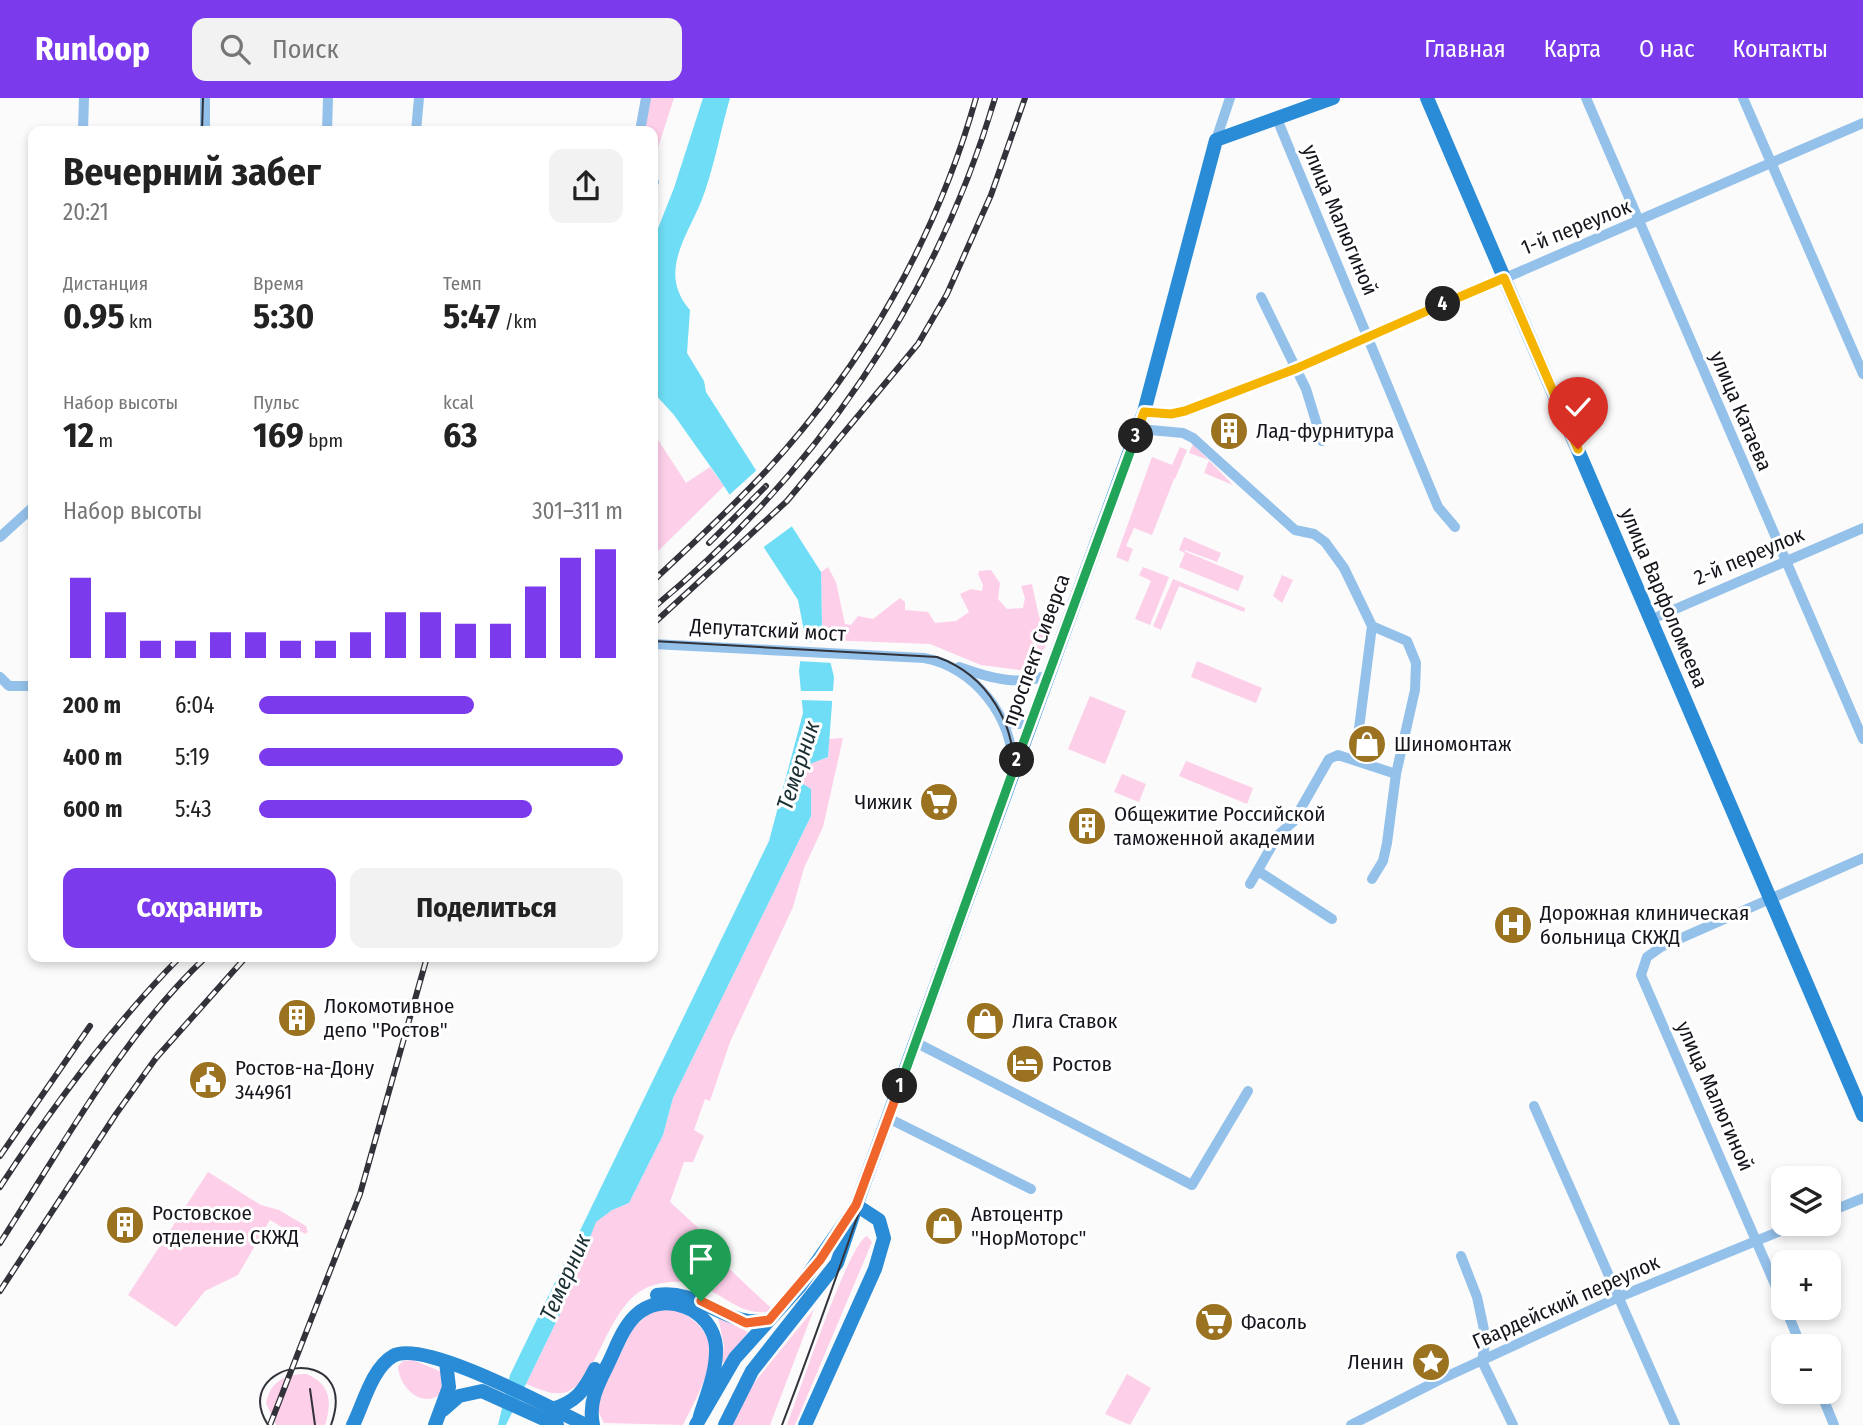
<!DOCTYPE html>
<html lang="ru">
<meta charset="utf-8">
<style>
body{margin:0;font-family:"Fira Sans Condensed",sans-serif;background:#f2f2f2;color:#222;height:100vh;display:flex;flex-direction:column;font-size:26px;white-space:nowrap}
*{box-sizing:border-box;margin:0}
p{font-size:23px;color:#767676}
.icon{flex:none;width:38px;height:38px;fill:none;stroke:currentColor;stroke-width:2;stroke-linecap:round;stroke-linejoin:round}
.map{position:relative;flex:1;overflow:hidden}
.drawer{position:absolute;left:28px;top:28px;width:630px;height:836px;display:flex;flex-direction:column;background:#fff;border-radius:14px;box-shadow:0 4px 10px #0003}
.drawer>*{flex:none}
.fabs{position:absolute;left:1771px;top:1068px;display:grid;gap:14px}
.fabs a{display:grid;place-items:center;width:70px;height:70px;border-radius:14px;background:#fff;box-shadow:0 4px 10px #0003;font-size:35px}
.pin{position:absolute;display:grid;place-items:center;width:60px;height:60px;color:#fff;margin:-72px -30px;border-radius:50% 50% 50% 0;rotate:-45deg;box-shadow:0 0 7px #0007}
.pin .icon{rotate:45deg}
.km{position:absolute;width:35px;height:35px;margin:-18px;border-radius:50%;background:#222;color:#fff;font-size:19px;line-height:35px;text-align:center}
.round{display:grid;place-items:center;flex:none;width:74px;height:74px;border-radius:14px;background:#f2f2f2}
.headline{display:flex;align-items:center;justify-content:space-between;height:119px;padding:0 35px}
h1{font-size:38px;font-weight:700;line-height:52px}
.figures{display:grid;grid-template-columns:repeat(3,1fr);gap:10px;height:119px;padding:7px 35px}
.figures div{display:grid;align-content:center}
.figures b{font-size:35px;font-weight:700}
.figures small{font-size:19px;font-weight:400}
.figures p{font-size:19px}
.chart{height:196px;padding:14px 35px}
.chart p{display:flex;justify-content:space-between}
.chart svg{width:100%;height:126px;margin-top:7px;stroke:#7c3aed;stroke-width:6}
.cta{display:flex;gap:14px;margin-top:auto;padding:14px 35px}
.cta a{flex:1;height:80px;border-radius:14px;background:#7c3aed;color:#fff;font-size:28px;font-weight:700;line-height:80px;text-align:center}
.cta a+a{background:#f2f2f2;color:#222}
ul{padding:0 35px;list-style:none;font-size:23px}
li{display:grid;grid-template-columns:112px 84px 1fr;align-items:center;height:52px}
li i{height:18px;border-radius:9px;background:#7c3aed}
header{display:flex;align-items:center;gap:42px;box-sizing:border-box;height:98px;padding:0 35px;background:#7c3aed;color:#fff}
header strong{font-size:33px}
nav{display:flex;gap:38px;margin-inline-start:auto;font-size:24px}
.search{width:490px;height:63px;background:#f2f2f2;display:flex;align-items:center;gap:18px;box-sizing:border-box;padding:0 24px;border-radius:14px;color:#767676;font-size:26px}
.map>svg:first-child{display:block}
.green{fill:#fdcfe9}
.water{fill:#6eddf5}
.pier{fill:#fbfbfb}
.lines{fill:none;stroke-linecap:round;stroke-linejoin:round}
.minor{stroke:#94c1ea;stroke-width:10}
.major{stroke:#2a8cd6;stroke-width:14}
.tram{stroke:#32333a;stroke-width:2}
.rail-casing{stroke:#32333a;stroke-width:6}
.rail{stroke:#fff;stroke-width:3.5;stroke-dasharray:10;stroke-linecap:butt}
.split-1-casing{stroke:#fff;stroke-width:14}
.split-2-casing{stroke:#fff;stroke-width:14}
.split-3-casing{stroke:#fff;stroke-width:14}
.split-4-casing{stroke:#fff;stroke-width:14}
.split-5-casing{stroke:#fff;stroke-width:14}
.split-1{stroke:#f0652b;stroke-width:9}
.split-2{stroke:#22a559;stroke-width:9}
.split-3{stroke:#22a559;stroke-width:9}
.split-4{stroke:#f5b400;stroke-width:9}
.split-5{stroke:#f5b400;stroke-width:9}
.labels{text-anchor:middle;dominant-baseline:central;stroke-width:6;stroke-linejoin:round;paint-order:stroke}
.street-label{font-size:21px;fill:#14151d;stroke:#fff}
.poi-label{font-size:21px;fill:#14151d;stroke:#fff;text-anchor:start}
.water-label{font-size:23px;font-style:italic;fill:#1b3034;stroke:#fff}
</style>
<header>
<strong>Runloop</strong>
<div class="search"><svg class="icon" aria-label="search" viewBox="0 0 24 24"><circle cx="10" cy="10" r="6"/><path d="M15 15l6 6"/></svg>Поиск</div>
<nav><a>Главная</a><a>Карта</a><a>О нас</a><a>Контакты</a></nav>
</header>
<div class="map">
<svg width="1863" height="1327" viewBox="0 0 1863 1327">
<rect width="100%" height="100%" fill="#fbfbfb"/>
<g class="green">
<polygon points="646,0 674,0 653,65 653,33 640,33"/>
<polygon points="653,334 686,385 710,369 724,388 653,458"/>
<polygon points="1193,346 1233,387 1204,375 1209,362 1189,355"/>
<polygon points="1180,349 1187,352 1175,381 1167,378 1174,381 1152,437 1134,430 1126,448 1133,451 1128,464 1116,459 1152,359 1172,367"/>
<polygon points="1184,439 1221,455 1217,464 1185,452 1184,453 1244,478 1238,493 1179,469 1185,455 1179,452"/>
<polygon points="828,469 836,484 845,526 851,527 858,518 873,521 900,500 905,504 905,512 928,514 935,525 956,523 969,514 960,496 971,491 982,493 983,487 978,476 979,473 991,472 1000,485 998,501 1007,511 1023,510 1025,500 1021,488 1032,486 1039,519 1050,527 1043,537 1046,548 1040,556 1027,561 1024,571 1019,572 981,567 930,546 825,542 822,530 821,474"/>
<polygon points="1143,469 1169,479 1150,527 1135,521 1151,483 1139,477"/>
<polygon points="1282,477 1293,482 1282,505 1273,498"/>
<polygon points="1173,481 1245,510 1244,514 1179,488 1161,532 1153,528"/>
<polygon points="1197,563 1262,590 1256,605 1191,579"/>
<polygon points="1090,598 1126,613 1105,666 1068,651"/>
<path d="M843 640 823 729 804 770 793 809 730 944 710 1003 705 1001 694 1032 704 1038 693 1064H684L670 1104 729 1158 723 1165 771 1210 767 1214C728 1219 709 1169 651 1188 605 1203 598 1291 562 1295 550 1297 537 1290 526 1286L560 1216 596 1123 612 1112 629 1105 663 1037 673 1000 811 718 794 679 797 671 828 659 829 641Z"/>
<polygon points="1186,663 1253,690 1247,706 1179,678"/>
<polygon points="1122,676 1146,686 1139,704 1114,694"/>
<polygon points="208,1074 261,1107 279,1112 306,1128 308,1134 305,1136 300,1133 292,1135 270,1122 238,1177 205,1193 176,1229 128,1197"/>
<path d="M867 1138 872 1144 795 1327H787C798 1299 848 1146 867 1138Z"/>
<path d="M670 1210C735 1234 706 1282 683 1327L604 1325 599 1315V1299L633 1230 651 1214Z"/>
<polygon points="814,1211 770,1327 733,1327 749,1291"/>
<polygon points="718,1219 748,1234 724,1265 722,1264 724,1248"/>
<path d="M413 1262 442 1274V1295C423 1312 399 1290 398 1268L403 1263Z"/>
<path d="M307 1276C331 1287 332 1304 325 1327H276L266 1305C270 1283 286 1276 307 1276Z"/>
<polygon points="1127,1276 1151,1290 1130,1327 1105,1316"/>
</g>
<path class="water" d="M703 0H730C720 34 714 71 701 104 686 140 658 176 690 212L687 255 704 283 706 294 821 474 822 530 834 579 828 659 797 671 794 680 811 691V718L673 1000 663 1037 629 1105 612 1112 596 1124 560 1216 506 1327H498L510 1277 769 743 803 615 799 573 804 533 798 502 720 382 674 317 653 294V143L674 90Z"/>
<g class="pier">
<polygon points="759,370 795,426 761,451 727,399"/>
<polygon points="800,543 829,544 834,565 797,563"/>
<polygon points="798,593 837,593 835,603 799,602"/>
</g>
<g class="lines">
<g class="minor">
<polyline points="1586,0 1863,641"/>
<polyline points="1743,0 1863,276"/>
<polyline points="1277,21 1438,409 1455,429"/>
<polyline points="83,33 84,0"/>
<polyline points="205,33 205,0"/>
<polyline points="327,33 328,0"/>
<polyline points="416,33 419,0"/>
<polyline points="640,33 646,0"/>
<polyline points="1216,42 1230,0"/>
<polyline points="653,86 654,84"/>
<polyline points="1261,199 1306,291 1322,343"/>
<polyline points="1144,314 1171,316 1185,313 1369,239 1863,25"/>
<polyline points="1139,331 1183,335 1193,340 1295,432 1314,436 1325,444 1344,470 1372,528 1407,543 1416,565 1415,592 1396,676 1387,745 1383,763 1372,781"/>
<polyline points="0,439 33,409"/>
<polyline points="1650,522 1863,430"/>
<path d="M653 546 924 560C973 568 1015 620 1012 670"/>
<path d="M959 569C990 580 1019 589 1051 576"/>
<polyline points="0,579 9,588 33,588"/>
<polyline points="1003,624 1019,626 1034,621"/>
<polyline points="1355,662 1372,528"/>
<polyline points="1258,773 1332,821"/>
<polyline points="1250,786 1278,737 1293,724 1329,661 1338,657 1396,676"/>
<polyline points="917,945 1192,1087 1248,993"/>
<polyline points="1534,1008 1675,1327"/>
<polyline points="888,1020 1031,1091"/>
<polyline points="1829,1114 1863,1100"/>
<polyline points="1461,1158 1477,1199 1486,1241 1482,1263 1513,1327"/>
<polyline points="1783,1205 1641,877 1647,859 1661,849 1863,760"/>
<polyline points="1785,1209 1801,1248"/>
<polyline points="1820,1293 1834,1327"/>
<polyline points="1351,1327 1439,1282 1619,1199 1800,1125"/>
</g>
<g class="major">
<polyline points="1427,0 1863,1017"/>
<path d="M657 1197C699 1190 729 1232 769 1222"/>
<path d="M552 1311C576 1304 584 1293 595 1271"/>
<polyline points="443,1312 459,1298 482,1293 557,1327"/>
<path d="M353 1327C363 1307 372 1270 393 1258 423 1240 552 1311 586 1327"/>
<polyline points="435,1327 449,1289 446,1264"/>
<path d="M593 1327C588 1304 598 1286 608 1266 616 1250 622 1231 635 1218 662 1191 713 1210 716 1249 717 1273 707 1296 700 1318"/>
<polyline points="696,1327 735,1260 800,1188 850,1117"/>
<polyline points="725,1327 752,1273 837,1165 861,1094 1144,314 1216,42 1333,0"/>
<polyline points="805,1327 875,1171 884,1140 879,1122 856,1107"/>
</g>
<g class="tram">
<polyline points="202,33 203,0"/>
<path d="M653 543 937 559C988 577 1018 628 1013 681 930 894 864 1113 782 1327"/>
<polyline points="310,1291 315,1327"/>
<path d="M268 1327C227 1262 362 1241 331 1327"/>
</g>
<defs>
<g id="rail">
<polyline points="709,445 766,388"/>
<path d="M653 483C691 447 731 411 767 372 865 266 937 138 976 0"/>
<path d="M653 510C815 376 935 203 995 0"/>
<polyline points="653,526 787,403 918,246 947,196 991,97 1025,0"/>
<polyline points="0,1058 90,928"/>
<path d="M0 1089C53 1008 112 928 180 859"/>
<path d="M0 1145C63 1048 121 939 206 859"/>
<polyline points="0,1193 116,1016 156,960 246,859"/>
<polyline points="270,1327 360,1096 427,859"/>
</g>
</defs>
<use href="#rail" class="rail-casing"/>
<use href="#rail" class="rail"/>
</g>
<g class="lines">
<defs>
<polyline id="split-1" points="701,1203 746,1225 769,1222 820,1162 856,1107 900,988"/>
<polyline id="split-2" points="900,988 1017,662"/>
<polyline id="split-3" points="1017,662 1136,338"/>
<polyline id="split-4" points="1136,338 1144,314 1171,316 1185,313 1295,271 1443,206"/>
<polyline id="split-5" points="1443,206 1504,180 1578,351"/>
</defs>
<use href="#split-1" class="split-1-casing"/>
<use href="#split-2" class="split-2-casing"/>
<use href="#split-3" class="split-3-casing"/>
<use href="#split-4" class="split-4-casing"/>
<use href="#split-5" class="split-5-casing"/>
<use href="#split-1" class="split-1"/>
<use href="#split-2" class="split-2"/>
<use href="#split-3" class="split-3"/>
<use href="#split-4" class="split-4"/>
<use href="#split-5" class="split-5"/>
</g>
<defs>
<symbol id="building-disc" viewBox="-11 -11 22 22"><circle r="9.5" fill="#9b7220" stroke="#fff"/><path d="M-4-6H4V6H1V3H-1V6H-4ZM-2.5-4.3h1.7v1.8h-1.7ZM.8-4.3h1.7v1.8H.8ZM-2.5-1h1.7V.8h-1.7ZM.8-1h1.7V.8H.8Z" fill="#fff"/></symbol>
<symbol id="shop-disc" viewBox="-11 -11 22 22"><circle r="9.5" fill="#9b7220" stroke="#fff"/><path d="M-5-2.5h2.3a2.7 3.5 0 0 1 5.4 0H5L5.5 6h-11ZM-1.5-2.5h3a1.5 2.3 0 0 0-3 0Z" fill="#fff"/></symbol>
<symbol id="supermarket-disc" viewBox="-11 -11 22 22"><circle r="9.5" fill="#9b7220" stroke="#fff"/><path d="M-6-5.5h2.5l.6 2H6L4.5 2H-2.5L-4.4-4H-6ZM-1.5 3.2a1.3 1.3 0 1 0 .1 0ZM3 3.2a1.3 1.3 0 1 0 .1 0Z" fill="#fff"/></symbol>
<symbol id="hospital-disc" viewBox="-11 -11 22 22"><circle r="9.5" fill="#9b7220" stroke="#fff"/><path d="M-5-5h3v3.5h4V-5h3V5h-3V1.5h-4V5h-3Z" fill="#fff"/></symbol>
<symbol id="hotel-disc" viewBox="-11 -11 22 22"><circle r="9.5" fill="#9b7220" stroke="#fff"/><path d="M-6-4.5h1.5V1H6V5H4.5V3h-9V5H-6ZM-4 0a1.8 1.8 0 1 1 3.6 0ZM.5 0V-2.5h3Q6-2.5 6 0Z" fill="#fff"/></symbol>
<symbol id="civic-disc" viewBox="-11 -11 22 22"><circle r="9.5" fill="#9b7220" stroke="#fff"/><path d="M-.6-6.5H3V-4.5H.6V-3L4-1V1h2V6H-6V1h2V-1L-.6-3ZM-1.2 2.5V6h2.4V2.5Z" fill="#fff"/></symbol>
<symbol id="sight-disc" viewBox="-11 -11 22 22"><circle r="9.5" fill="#9b7220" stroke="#fff"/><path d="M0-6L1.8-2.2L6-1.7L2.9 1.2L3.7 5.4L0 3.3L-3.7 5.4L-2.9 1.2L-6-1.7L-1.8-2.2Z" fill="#fff"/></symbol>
</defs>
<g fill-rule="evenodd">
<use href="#building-disc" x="1207" y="311" width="44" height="44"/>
<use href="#shop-disc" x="1345" y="624" width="44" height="44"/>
<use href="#supermarket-disc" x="917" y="682" width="44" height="44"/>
<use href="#building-disc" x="1065" y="706" width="44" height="44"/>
<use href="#hospital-disc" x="1491" y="805" width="44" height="44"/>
<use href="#building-disc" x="275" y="898" width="44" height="44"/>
<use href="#shop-disc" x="963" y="901" width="44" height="44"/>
<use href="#hotel-disc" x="1003" y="944" width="44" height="44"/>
<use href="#civic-disc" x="186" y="960" width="44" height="44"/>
<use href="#building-disc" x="103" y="1105" width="44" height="44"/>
<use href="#shop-disc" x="922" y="1106" width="44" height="44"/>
<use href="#supermarket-disc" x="1192" y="1202" width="44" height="44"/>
<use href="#sight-disc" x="1409" y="1242" width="44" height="44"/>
</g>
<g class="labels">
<g class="street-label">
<text transform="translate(1340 122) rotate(67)">улица Малюгиной</text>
<text transform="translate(1576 129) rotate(-22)">1-й переулок</text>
<text transform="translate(1741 313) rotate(67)">улица Катаева</text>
<text transform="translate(1749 458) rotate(-23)">2-й переулок</text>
<text transform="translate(1664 500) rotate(67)">улица Варфоломеева</text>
<text transform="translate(768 532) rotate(3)">Депутатский мост</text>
<text transform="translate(1036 552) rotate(-70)">проспект Сиверса</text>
<text transform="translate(1715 998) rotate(66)">улица Малюгиной</text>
<text transform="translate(1566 1204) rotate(-24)">Гвардейский переулок</text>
</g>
<g class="poi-label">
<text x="1256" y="333">Лад-фурнитура</text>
<text x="1394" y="646">Шиномонтаж</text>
<text x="912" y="704" text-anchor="end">Чижик</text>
<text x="1114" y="716">Общежитие Российской<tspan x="1114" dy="24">таможенной академии</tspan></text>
<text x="1540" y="815">Дорожная клиническая<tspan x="1540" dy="24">больница СКЖД</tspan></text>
<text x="324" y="908">Локомотивное<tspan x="324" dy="24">депо "Ростов"</tspan></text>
<text x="1012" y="923">Лига Ставок</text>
<text x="1052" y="966">Ростов</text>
<text x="235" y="970">Ростов-на-Дону<tspan x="235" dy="24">344961</tspan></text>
<text x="152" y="1115">Ростовское<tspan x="152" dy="24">отделение СКЖД</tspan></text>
<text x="971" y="1116">Автоцентр<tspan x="971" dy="24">"НорМоторс"</tspan></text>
<text x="1241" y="1224">Фасоль</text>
<text x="1404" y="1264" text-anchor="end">Ленин</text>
</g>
<g class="water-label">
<text transform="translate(798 667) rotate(-72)">Темерник</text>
<text transform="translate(565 1179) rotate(-66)">Темерник</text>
</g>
</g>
</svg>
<div class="fabs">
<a><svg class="icon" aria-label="layers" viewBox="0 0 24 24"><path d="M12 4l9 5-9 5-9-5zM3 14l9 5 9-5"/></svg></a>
<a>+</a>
<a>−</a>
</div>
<div class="pin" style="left:701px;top:1203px;background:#1e9e55"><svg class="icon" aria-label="arrive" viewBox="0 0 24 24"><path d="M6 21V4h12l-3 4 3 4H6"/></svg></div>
<div class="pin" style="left:1578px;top:351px;background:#d93025"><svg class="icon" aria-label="check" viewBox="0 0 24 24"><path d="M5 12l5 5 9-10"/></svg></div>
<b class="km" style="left:900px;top:988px">1</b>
<b class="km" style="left:1017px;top:662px">2</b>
<b class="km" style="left:1136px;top:338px">3</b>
<b class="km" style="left:1443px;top:206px">4</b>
<section class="drawer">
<div class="headline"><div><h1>Вечерний забег</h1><p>20:21</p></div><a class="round"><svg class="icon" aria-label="share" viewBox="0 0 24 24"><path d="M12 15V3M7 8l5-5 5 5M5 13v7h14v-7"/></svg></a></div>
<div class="figures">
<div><p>Дистанция</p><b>0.95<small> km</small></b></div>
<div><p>Время</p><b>5:30</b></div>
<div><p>Темп</p><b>5:47<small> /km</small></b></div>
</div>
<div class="figures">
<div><p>Набор высоты</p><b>12<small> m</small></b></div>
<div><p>Пульс</p><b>169<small> bpm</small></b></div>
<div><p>kcal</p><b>63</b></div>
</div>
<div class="chart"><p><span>Набор высоты</span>301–311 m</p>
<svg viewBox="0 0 160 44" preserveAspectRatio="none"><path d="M5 44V16M15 44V28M25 44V38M35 44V38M45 44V35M55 44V35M65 44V38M75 44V38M85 44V35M95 44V28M105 44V28M115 44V32M125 44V32M135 44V19M145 44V9M155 44V6"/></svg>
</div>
<ul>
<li><b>200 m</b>6:04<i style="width:59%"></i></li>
<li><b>400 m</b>5:19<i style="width:100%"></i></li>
<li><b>600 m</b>5:43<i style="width:75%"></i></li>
</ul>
<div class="cta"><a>Сохранить</a><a>Поделиться</a></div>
</section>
</div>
